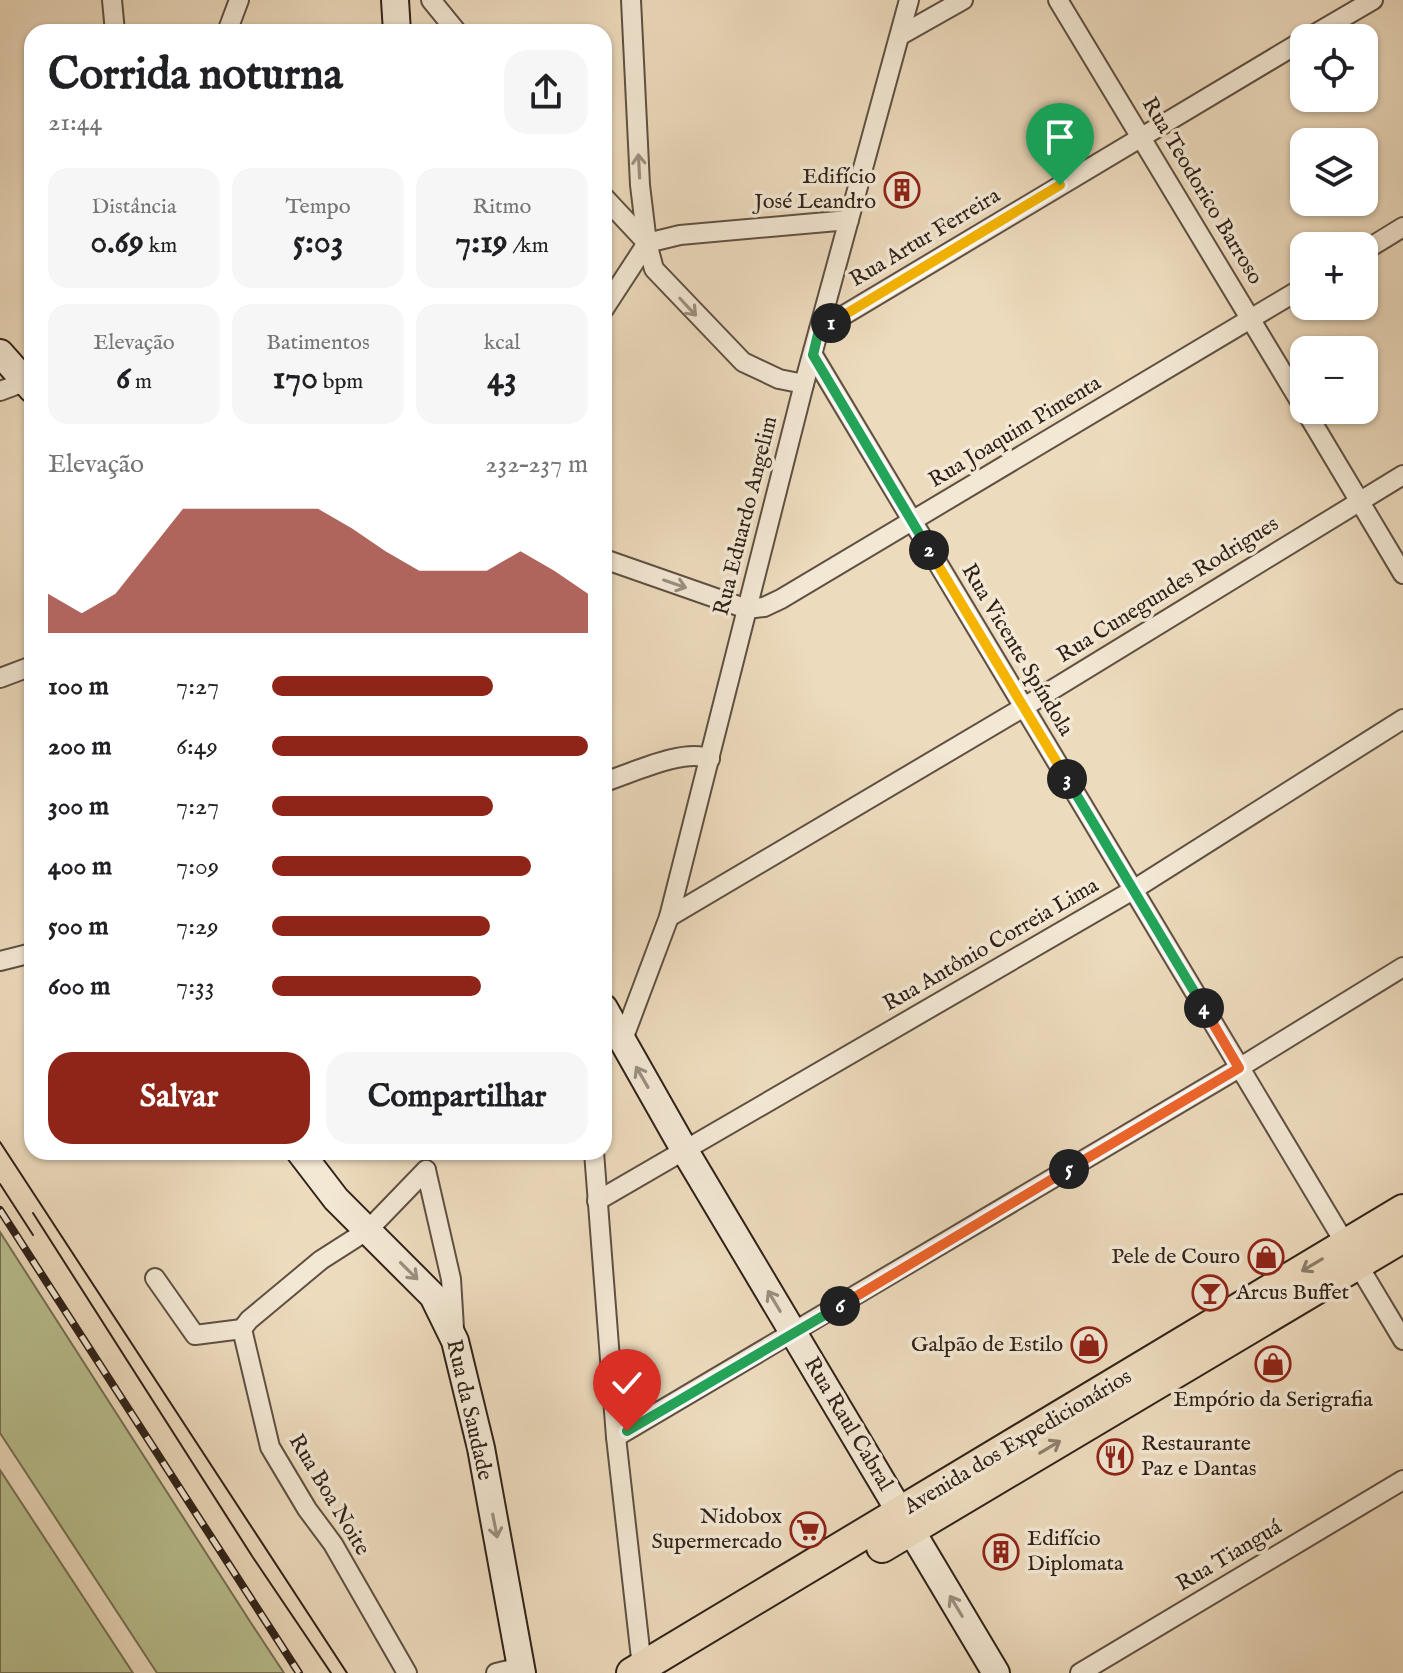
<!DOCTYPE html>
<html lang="pt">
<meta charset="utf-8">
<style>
body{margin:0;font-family:"IM FELL English",serif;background:#f6f6f6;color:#202124;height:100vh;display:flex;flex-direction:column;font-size:30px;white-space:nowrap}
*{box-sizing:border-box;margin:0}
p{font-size:26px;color:#757577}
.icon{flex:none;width:44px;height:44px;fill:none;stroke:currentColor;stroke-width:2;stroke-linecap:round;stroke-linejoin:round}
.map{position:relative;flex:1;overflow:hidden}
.details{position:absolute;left:24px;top:24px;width:588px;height:1136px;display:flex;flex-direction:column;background:#fff;border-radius:24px;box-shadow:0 2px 6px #0004}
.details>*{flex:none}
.fabs{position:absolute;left:1290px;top:24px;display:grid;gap:16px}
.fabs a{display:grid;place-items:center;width:88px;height:88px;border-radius:16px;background:#fff;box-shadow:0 2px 6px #0004;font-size:40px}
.pin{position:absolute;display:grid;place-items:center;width:68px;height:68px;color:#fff;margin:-82px -34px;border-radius:50% 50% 50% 0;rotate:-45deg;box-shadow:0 0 8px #0007}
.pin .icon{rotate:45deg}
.km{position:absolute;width:40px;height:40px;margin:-20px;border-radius:50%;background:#222;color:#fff;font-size:22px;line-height:40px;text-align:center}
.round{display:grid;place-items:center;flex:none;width:84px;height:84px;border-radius:24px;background:#f6f6f6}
.overview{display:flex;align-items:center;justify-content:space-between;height:136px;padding:0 24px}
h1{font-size:44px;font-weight:700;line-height:60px}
.stats{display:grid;grid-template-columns:repeat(3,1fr);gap:12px;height:136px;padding:8px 24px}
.stats div{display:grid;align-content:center;border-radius:20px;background:#f6f6f6;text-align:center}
.stats b{font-size:34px;font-weight:700}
.stats small{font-size:22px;font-weight:400}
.stats p{font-size:22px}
.chart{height:224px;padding:16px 24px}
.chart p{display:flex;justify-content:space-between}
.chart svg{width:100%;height:144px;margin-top:8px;fill:#8f2418;opacity:.7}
.primary-button{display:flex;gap:16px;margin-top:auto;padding:16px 24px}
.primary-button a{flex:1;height:92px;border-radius:24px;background:#8f2418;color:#fff;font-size:32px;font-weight:700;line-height:92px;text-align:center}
.primary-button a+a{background:#f6f6f6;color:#202124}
ul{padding:0 24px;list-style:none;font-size:26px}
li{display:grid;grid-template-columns:128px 96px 1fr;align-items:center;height:60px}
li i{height:20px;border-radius:10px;background:#8f2418}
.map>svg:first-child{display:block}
.green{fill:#b9c090;stroke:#747155;stroke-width:2}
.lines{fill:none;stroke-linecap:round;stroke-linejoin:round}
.street-casing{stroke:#5f5043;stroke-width:22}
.secondary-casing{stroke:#30221a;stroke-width:30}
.primary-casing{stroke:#30221a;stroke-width:34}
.street{stroke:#f3e8d4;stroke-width:18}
.secondary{stroke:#f3e8d4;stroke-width:26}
.primary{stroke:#eddbbd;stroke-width:30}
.tram{stroke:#30221a;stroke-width:2}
.rail-casing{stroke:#30221a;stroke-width:8}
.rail{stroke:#f3e8d4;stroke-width:5;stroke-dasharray:15;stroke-linecap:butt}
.oneway{stroke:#9b8f80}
.oneway2{stroke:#8e7e6c}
.split-1-casing{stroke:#fff;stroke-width:16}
.split-2-casing{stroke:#fff;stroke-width:16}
.split-3-casing{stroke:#fff;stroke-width:16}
.split-4-casing{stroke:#fff;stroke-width:16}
.split-5-casing{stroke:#fff;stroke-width:16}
.split-6-casing{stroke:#fff;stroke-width:16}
.split-7-casing{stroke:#fff;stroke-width:16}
.split-1{stroke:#f5b400;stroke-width:10}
.split-2{stroke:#22a559;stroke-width:10}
.split-3{stroke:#f5b400;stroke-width:10}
.split-4{stroke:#22a559;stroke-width:10}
.split-5{stroke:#f0652b;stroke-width:10}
.split-6{stroke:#f0652b;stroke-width:10}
.split-7{stroke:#22a559;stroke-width:10}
.labels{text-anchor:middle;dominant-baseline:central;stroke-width:7;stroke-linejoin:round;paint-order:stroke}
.poi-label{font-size:22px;fill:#30221a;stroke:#f3e8d4;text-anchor:end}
.street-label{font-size:22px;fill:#30221a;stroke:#f3e8d4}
</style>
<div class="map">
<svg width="1403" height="1673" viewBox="0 0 1403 1673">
<rect width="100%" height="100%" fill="#eddbbd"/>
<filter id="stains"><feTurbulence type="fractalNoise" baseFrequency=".0025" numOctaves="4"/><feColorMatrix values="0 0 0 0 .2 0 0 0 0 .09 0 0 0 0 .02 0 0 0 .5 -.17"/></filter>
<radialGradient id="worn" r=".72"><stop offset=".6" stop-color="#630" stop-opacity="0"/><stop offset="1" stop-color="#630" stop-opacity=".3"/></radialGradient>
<g class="green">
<polygon points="0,1232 251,1623 284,1673 157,1673 0,1433"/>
<polygon points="0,1470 133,1673 0,1673"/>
</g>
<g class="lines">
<defs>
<g id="street">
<polyline points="112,0 115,32"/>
<polyline points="431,0 457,32"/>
<polyline points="631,0 640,185 647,243 654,269 743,362 779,379 804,384"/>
<polyline points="1058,0 1304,408"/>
<polyline points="227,32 239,0"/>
<polyline points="901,35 963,0"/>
<polyline points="1308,38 1373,0"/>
<polyline points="604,197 647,243"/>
<polyline points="647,243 680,235 849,220"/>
<polyline points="1364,251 1403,227"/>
<polyline points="604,309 647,243"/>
<polyline points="819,330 1304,40"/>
<polyline points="813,355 1403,1340"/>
<polyline points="0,391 32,379"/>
<polyline points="1305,410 1403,574"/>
<polyline points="604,559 747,609 764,607 781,599 1304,287"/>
<polyline points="0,678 32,666"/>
<path d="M604 782C630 774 685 747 710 759"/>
<polyline points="669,917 1024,707 1403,475"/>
<polyline points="0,961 32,953"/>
<polyline points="622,1042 669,917 804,384 909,0"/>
<polyline points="594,1152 616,1437 642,1667 645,1673"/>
<polyline points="426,1170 451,1279 454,1328"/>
<polyline points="597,1201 1133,890 1403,719"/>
<polyline points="155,1278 195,1335 242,1329"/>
<polyline points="242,1329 270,1447 307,1509 333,1544 407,1673"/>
<polyline points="242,1329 249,1320 321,1260 368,1230 426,1170"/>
<polyline points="616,1437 1239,1068 1403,967"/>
<polyline points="496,1673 521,1667"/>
<polyline points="1080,1673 1403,1480"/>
</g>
<g id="secondary">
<polyline points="395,0 397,32"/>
<polyline points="0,353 32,389"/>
<polyline points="604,1008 685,1151 996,1673"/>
<polyline points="300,1152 336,1199 433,1296 455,1341 481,1448 522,1673"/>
</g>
<g id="primary">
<polyline points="882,1547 1403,1237"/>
<polyline points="632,1673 1403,1210"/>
</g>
</defs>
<use href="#street" class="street-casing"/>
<use href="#secondary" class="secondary-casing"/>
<use href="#primary" class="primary-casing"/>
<use href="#street" class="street"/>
<use href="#secondary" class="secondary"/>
<use href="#primary" class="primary"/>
<g class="tram">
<polyline points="0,1142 347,1673"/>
<polyline points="0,1184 33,1235"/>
<polyline points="33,1213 252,1556 331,1673"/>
</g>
<defs>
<polyline id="rail" points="0,1210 299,1673"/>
</defs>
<use href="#rail" class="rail-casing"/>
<use href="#rail" class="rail"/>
</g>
<defs><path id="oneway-shaft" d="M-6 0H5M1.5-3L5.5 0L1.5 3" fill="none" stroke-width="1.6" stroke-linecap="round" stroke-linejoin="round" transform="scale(2)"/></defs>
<g class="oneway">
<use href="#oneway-shaft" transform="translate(639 166) rotate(-93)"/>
<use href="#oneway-shaft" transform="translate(688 307) rotate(47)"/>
<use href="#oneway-shaft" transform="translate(675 584) rotate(19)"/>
<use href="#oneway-shaft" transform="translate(642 1077) rotate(-120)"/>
<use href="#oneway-shaft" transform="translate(409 1271) rotate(45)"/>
<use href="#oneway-shaft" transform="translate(774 1301) rotate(-121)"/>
<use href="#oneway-shaft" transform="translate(495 1526) rotate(79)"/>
<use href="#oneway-shaft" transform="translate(956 1606) rotate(-121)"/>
</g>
<g class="oneway2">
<use href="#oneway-shaft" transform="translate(1312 1265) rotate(149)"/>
<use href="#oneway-shaft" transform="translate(1050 1447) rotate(-31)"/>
</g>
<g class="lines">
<defs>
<polyline id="split-1" points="831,323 1060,185"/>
<polyline id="split-2" points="831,323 819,330 813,355 929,550"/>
<polyline id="split-3" points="929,550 1067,779"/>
<polyline id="split-4" points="1067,779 1204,1008"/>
<polyline id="split-5" points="1069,1169 1239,1068 1204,1008"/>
<polyline id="split-6" points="840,1306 1069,1169"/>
<polyline id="split-7" points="627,1431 840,1306"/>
</defs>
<use href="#split-1" class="split-1-casing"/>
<use href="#split-2" class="split-2-casing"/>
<use href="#split-3" class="split-3-casing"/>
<use href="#split-4" class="split-4-casing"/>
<use href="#split-5" class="split-5-casing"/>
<use href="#split-6" class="split-6-casing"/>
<use href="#split-7" class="split-7-casing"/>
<use href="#split-1" class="split-1"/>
<use href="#split-2" class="split-2"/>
<use href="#split-3" class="split-3"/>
<use href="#split-4" class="split-4"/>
<use href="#split-5" class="split-5"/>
<use href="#split-6" class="split-6"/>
<use href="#split-7" class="split-7"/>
</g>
<defs>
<symbol id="building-ring" viewBox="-11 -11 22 22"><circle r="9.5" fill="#f3e8d4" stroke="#8f2418" stroke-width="1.5"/><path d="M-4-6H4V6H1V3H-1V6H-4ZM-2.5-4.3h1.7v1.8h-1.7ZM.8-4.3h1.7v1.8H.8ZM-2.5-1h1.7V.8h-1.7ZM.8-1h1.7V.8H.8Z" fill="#8f2418"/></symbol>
<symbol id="shop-ring" viewBox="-11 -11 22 22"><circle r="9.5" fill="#f3e8d4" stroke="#8f2418" stroke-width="1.5"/><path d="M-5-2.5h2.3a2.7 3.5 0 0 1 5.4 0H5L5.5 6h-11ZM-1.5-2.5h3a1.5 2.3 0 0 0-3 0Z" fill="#8f2418"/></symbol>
<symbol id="bar-ring" viewBox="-11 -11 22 22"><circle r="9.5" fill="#f3e8d4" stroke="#8f2418" stroke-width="1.5"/><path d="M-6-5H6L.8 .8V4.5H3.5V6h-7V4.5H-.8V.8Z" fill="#8f2418"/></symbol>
<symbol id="restaurant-ring" viewBox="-11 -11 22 22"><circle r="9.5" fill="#f3e8d4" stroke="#8f2418" stroke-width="1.5"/><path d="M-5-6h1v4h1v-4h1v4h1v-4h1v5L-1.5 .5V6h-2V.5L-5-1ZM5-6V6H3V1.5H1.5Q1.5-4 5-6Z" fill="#8f2418"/></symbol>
<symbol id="supermarket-ring" viewBox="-11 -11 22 22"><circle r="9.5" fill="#f3e8d4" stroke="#8f2418" stroke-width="1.5"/><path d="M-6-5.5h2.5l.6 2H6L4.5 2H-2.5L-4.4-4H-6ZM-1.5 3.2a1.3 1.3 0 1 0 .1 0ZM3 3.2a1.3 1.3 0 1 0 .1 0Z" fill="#8f2418"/></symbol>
</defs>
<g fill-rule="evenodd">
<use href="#building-ring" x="882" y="170" width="40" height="40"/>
<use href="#shop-ring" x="1246" y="1237" width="40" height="40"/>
<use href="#bar-ring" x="1190" y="1273" width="40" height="40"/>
<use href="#shop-ring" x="1069" y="1325" width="40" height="40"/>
<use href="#shop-ring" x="1253" y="1344" width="40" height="40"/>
<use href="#restaurant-ring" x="1095" y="1437" width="40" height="40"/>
<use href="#supermarket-ring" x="788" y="1510" width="40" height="40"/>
<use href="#building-ring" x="981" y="1532" width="40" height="40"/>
</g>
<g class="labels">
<g class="poi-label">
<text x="876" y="177">Edifício<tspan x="876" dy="25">José Leandro</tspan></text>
<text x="1240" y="1257">Pele de Couro</text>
<text x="1236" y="1293" text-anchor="start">Arcus Buffet</text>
<text x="1063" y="1345">Galpão de Estilo</text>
<text x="1273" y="1400" text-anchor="middle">Empório da Serigrafia</text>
<text x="1141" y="1444" text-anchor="start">Restaurante<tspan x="1141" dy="25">Paz e Dantas</tspan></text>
<text x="782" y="1517">Nidobox<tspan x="782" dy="25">Supermercado</tspan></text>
<text x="1027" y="1539" text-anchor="start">Edifício<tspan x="1027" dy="25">Diplomata</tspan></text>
</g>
<g class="street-label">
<text transform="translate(1202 191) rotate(59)">Rua Teodorico Barroso</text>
<text transform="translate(925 238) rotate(-31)">Rua Artur Ferreira</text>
<text transform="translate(1015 432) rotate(-31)">Rua Joaquim Pimenta</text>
<text transform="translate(746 516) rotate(-76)">Rua Eduardo Angelim</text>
<text transform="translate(1168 590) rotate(-32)">Rua Cunegundes Rodrigues</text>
<text transform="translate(1017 650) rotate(59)">Rua Vicente Spíndola</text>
<text transform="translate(991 945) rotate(-30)">Rua Antônio Correia Lima</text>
<text transform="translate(469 1410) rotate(77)">Rua da Saudade</text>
<text transform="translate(848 1424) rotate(59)">Rua Raul Cabral</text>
<text transform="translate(1018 1442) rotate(-31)">Avenida dos Expedicionários</text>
<text transform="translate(329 1495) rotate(59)">Rua Boa Noite</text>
<text transform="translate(1229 1556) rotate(-31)">Rua Tianguá</text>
</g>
</g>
<rect width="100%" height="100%" filter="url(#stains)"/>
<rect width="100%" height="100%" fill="url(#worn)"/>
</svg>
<div class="fabs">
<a><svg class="icon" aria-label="locate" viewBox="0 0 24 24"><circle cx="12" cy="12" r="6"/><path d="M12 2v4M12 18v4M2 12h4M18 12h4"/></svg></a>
<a><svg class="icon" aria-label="layers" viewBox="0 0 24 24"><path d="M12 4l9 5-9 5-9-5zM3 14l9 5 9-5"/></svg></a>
<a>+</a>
<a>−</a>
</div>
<div class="pin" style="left:1060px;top:185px;background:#1e9e55"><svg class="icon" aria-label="arrive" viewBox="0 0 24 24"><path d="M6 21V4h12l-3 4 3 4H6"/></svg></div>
<div class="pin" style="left:627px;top:1431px;background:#d93025"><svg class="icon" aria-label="check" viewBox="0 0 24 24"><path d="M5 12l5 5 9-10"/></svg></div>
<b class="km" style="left:831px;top:323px">1</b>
<b class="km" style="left:929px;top:550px">2</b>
<b class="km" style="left:1067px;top:779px">3</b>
<b class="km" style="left:1204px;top:1008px">4</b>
<b class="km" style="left:1069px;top:1169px">5</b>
<b class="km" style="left:840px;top:1306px">6</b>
<section class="details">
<div class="overview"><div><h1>Corrida noturna</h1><p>21:44</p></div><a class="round"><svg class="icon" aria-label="share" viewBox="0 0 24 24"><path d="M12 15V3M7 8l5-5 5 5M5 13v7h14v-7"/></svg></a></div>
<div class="stats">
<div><p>Distância</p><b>0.69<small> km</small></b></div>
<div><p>Tempo</p><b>5:03</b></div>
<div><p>Ritmo</p><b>7:19<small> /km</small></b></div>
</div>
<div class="stats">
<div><p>Elevação</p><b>6<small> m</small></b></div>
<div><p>Batimentos</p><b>170<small> bpm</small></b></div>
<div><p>kcal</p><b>43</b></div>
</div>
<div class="chart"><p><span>Elevação</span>232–237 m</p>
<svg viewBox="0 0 160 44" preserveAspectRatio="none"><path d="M0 44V32L10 38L20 32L30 19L40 6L50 6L60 6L70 6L80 6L90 12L100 19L110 25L120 25L130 25L140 19L150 25L160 32V44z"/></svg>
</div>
<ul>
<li><b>100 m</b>7:27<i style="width:70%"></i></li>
<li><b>200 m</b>6:49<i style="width:100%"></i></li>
<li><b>300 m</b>7:27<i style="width:70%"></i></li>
<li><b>400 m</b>7:09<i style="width:82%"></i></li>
<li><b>500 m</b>7:29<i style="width:69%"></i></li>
<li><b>600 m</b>7:33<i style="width:66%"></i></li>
</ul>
<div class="primary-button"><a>Salvar</a><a>Compartilhar</a></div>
</section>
</div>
